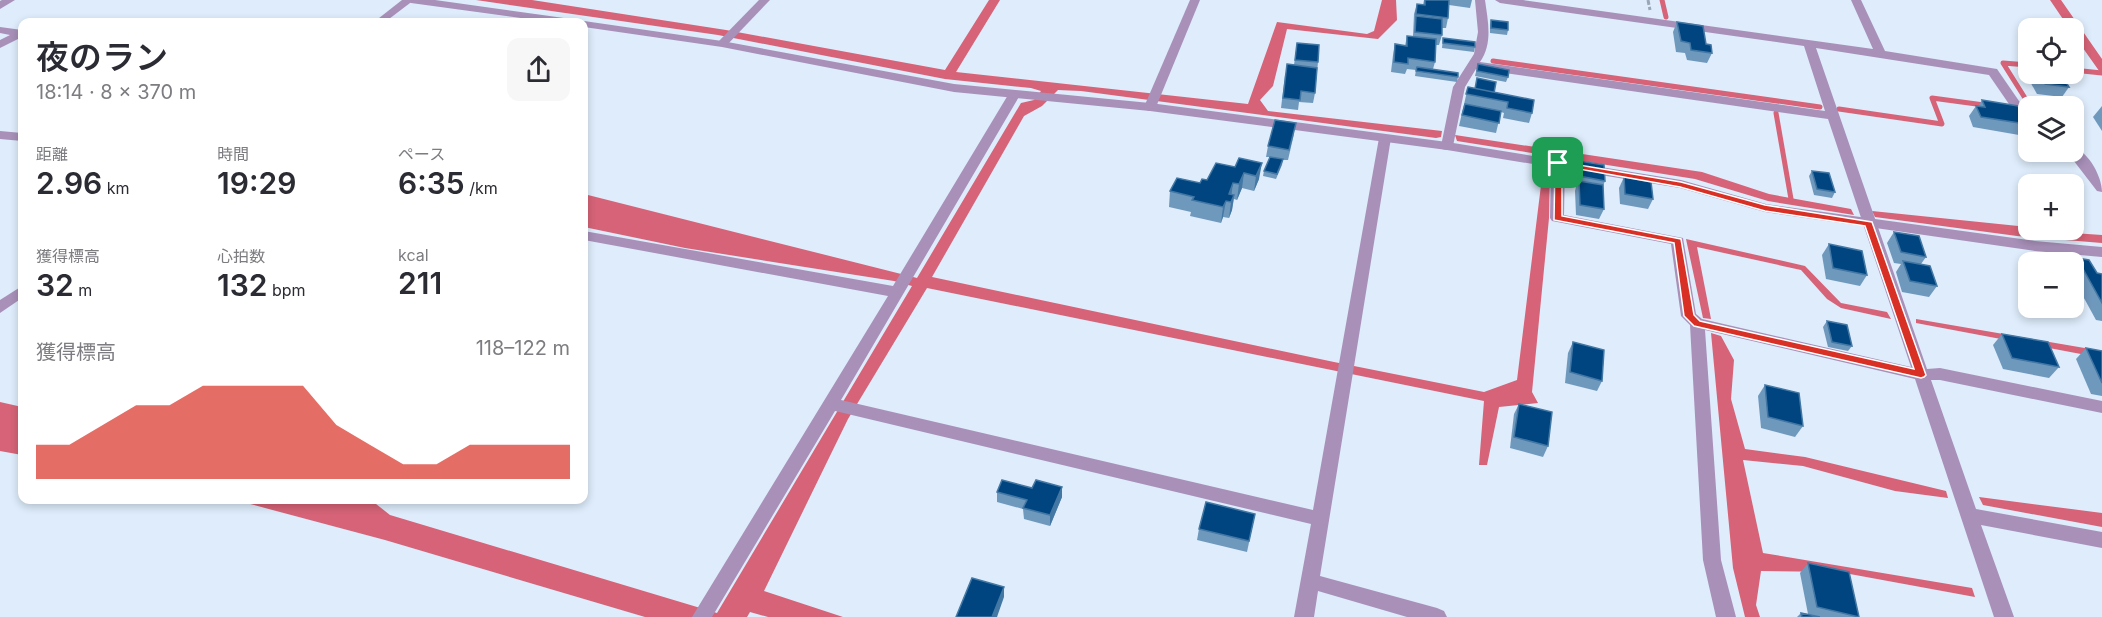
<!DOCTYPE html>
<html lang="ja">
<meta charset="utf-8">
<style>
body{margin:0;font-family:Inter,"Noto Sans JP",sans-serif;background:#f7f7f7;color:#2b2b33;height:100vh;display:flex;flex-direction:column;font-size:22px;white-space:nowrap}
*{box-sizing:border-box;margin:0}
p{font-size:20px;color:#7c7c81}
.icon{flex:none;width:33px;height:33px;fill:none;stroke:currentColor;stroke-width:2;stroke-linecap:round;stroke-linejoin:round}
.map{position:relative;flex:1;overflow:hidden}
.drawer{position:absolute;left:18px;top:18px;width:570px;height:486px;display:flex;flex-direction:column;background:#fff;border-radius:12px;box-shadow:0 3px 9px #0003}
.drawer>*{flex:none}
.controls{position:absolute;left:2018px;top:18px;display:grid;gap:12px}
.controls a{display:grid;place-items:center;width:66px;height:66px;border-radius:12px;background:#fff;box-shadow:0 3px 9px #0003;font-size:30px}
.pin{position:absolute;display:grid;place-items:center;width:51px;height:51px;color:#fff;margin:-26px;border-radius:12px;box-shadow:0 3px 9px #0006}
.round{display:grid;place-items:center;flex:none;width:63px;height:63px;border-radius:12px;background:#f7f7f7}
.head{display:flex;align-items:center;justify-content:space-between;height:102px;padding:0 18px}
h1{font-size:33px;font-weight:600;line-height:45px}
.stats{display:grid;grid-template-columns:repeat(3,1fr);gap:9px;height:102px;padding:6px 18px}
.stats div{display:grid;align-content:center}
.stats b{font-size:30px;font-weight:600}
.stats small{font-size:16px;font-weight:400}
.stats p{font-size:16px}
.chart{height:168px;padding:12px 18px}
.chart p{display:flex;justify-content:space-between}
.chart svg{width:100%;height:108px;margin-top:6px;fill:#d93025;opacity:.7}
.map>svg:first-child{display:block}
.water{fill:#d66377}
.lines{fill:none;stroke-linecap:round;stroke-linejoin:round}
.stream{stroke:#d66377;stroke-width:5}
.path{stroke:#9aa7b6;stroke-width:3;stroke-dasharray:5 2;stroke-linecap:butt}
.minor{fill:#a890b9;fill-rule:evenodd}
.tertiary{fill:#a890b9;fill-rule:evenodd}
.wall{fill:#6f98bd}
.shaded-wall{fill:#4377a4}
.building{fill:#00457f;stroke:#4377a4;stroke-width:1.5}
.route{fill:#d93025;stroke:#fff;stroke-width:1.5;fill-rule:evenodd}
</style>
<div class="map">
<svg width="2102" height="617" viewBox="0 0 2102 617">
<rect width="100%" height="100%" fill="#deecfb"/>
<g class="water">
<polygon points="476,0 532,0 726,30 945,70 989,0 1000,0 956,72 1248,104 1277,22 1367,34 1374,31 1382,0 1396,0 1397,20 1378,39 1287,29 1273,86 1260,100 1268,111 1442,131 1441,137 1436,138 1081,91 1058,90 1042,106 1024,116 932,277 1334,362 1484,392 1517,380 1543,169 1550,170 1549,218 1532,392 1538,403 1499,407 1487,465 1479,465 1484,401 927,288 848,419 764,591 843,617 768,617 750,612 747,617 645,617 385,540 235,500 371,500 390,515 717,613 912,286 894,281 685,248 584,227 584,194 917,278 1021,103 1034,100 1041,91 1031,88 945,79 718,35"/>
<polygon points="2050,0 2061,0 2102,59 2102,75 2073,34 2073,28 2069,28"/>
<polygon points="1455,135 1702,172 1769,194 1851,209 1854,215 1768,201 1695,179 1457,141"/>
<polygon points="1872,211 2028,227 2028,230 2102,235 2102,243 2017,236 1875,217"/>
<polygon points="1686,239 1805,266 1841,303 1887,312 1891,319 1841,308 1827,299 1801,270 1697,247 1711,319 1703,318"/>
<polygon points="1916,319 2102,351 2102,358 1916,323"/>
<polygon points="1711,333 1721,336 1734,360 1731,399 1745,449 1805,457 1946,491 1948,498 1895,491 1803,466 1743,460 1763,553 1972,588 1975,597 1839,572 1761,571 1756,605 1760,617 1745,617 1733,568"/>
<polygon points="0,402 22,407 22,455 0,451"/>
<polygon points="1979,497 2102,513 2102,527 1983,505"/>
</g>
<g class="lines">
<g class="stream">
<polyline points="1662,0 1666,17"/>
<polyline points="1493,61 1820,107"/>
<polyline points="2028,65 2003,63 2030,106"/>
<polyline points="2073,70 2102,73"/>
<polyline points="1839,109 1942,124 1932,98 1984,105"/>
<polyline points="1776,113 1791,199"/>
</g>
<polyline class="path" points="1648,0 1650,10"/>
<g class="minor">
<polygon points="2,0 15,0 0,9 0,1"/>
<polygon points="402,0 414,0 385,22 374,22"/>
<polygon points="759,0 770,0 726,46 718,46 718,42"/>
<polygon points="1190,0 1200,0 1156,107 1150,111 1146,110 1144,107"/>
<path d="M1475 0H1485C1488 22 1493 43 1480 62L1825 111 1804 46 1500 3 1495 0H1523L1873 49 1851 0H1861L1885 51 1997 69 2019 101 2028 109V119L2011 107 1989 75 1816 48 1927 369 1940 368 2102 401V413L1940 380H1931L1976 509 2102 532V548L1981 525 2014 617H1994L1915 379 1705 330 1721 560 1736 617H1716L1703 560 1690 325 1681 316 1671 244 1552 221 1550 218 1551 163 1558 159 1565 163 1564 215 1683 238 1696 314 1702 319 1911 367 1828 119 1476 69 1465 87 1453 146 1447 150 1442 149 1441 146 1453 87 1474 54 1478 32Z"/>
<polygon points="0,27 22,30 22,37 0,48 0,40 10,35 0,33"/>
<polygon points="1014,91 1020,95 841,400 1313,510 1379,138 1381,135 1389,135 1391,138 1320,576 1437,608 1444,611 1447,617 1407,617 1318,591 1314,617 1294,617 1311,524 835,411 712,617 692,617 888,296 584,240 584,231 893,286 1008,95"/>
<polygon points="0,131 22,133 22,141 0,139"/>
<path d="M2073 147C2089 152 2102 177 2102 192L2097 191 2067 152H2073Z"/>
<polygon points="22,286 22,298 0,313 0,300"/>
</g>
<g class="tertiary">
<polygon points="406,0 435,0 571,19 577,22 550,22 411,3"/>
<polygon points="584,21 722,41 954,84 1150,103 1447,142 1681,180 1766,204 2035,241 2102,247 2102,257 2035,251 1765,212 1680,188 1447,150 1150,111 954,92 722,47 584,27 584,22 579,22"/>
</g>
</g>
<g class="wall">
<polygon points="1424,0 1472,0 1470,8 1449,5 1448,18 1446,28 1442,28 1442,35 1439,45 1435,45 1435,62 1433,69 1458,77 1457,82 1415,76 1416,70 1407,69 1405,74 1391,72 1393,55 1395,44 1405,46 1407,36 1413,36 1414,14 1417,4 1423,5"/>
<polygon points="1491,20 1508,30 1507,35 1490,33 1490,25"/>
<polygon points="1677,22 1706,44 1712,53 1707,63 1687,60 1685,53 1676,52 1673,32"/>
<polygon points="1443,38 1475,47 1474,52 1442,48"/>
<polygon points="1297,43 1318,62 1315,93 1313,103 1299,102 1298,110 1281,108 1285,75 1294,65"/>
<polygon points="1478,64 1508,77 1506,82 1475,76"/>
<polygon points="2031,74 2061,74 2069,87 2062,97 2037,94 2028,78"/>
<polygon points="1468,87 1494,93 1532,113 1529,123 1503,118 1504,113 1501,112 1496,133 1459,126"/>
<polygon points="1982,100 2026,124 2019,135 1973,127 1969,116 1976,106 1978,106"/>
<polygon points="2102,106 2102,131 2093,117"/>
<polygon points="1294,134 1288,160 1283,160 1282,165 1276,179 1263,176 1264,171 1270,157 1266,157 1268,146"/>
<polygon points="1239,158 1259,179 1254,191 1242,188 1237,200 1234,199 1232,210 1229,218 1223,217 1221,223 1190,216 1191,212 1169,207 1170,191 1200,183 1235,167"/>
<polygon points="1573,160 1605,181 1603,186 1604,209 1599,219 1576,215 1575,191 1576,187 1569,186 1569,171"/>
<polygon points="1812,171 1835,192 1832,198 1814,195 1809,176"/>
<polygon points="1624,177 1653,199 1648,209 1620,204 1619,188"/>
<polygon points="1894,232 1926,257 1921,264 1937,286 1929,297 1902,292 1896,272 1901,264 1894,263 1887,243"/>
<polygon points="1829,244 1867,275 1860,286 1826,279 1822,255"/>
<polygon points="2077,258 2097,273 2102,274 2102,321 2096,320 2073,278 2073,262"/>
<polygon points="1827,321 1852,346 1848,351 1828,347 1823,327"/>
<polygon points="2002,334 2059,367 2049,378 2003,369 1993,345"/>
<polygon points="1573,342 1602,381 1597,391 1565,383 1568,353"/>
<polygon points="2086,348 2102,351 2102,396 2091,394 2076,359"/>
<polygon points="1765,385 1803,426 1795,437 1761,428 1758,396"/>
<polygon points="1519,404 1548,446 1543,457 1510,448 1514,414"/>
<polygon points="997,492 1062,497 1050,526 1024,519 1023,509 997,502"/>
<polygon points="1255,514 1247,552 1197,540 1199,529"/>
<polygon points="1808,563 1859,617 1797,617 1801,613 1808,614 1800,573"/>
</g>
<g class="shaded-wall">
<polygon points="1262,163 1259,179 1254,191 1256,176"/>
<polygon points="1244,173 1242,188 1237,200 1239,184"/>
<polygon points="1233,183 1231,198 1229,194"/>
<polygon points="1234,195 1232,210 1229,218 1231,202"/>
<polygon points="1226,201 1223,217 1221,223 1223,207"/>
<polygon points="1062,487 1062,497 1050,526 1050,515"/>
<polygon points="1004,587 1004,597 997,617 992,617"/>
</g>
<g class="building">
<polygon points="1425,0 1449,0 1448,18 1416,14 1417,4 1425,5"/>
<polygon points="1416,16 1442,19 1442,35 1415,32"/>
<polygon points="1491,20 1508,22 1508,30 1491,28"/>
<polygon points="1677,22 1703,26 1706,44 1711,45 1712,53 1691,50 1690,43 1681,41"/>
<polygon points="1407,36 1436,39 1435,62 1408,58 1408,64 1394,62 1395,44 1407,46"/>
<polygon points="1443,38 1475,42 1475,47 1443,43"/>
<polygon points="1297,43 1319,45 1318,62 1295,60"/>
<polygon points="1287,64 1317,68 1315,93 1301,91 1300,100 1283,98"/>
<polygon points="1478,64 1509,70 1508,77 1477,71"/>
<polygon points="1417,67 1458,73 1458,77 1416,71"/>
<polygon points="2038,74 2061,74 2069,87 2045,84"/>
<polygon points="1477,78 1496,82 1494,93 1475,89"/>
<polygon points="1468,87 1534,100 1532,113 1507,108 1508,102 1466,94"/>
<polygon points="1982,100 2018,106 2026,124 1981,117 1976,106 1985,107"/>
<polygon points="1465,104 1501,111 1499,123 1462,115"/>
<polygon points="1275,120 1296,123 1289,150 1268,146"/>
<polygon points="1270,157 1283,159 1277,174 1264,171"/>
<polygon points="1239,158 1262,163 1256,176 1244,173 1239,184 1233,183 1229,194 1234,195 1231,202 1226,201 1223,207 1192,200 1194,197 1170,191 1177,178 1200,183 1202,179 1207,180 1216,163 1235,167"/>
<polygon points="1573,160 1604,165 1605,181 1574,175"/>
<polygon points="1812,171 1829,173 1835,192 1817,189"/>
<polygon points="1624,177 1651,182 1653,199 1625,194"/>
<polygon points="1579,181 1603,185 1604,209 1580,205"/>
<polygon points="1894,232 1919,236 1926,257 1901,252"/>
<polygon points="1829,244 1862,251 1867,275 1833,268"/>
<polygon points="2077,258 2089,260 2097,273 2102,274 2102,303"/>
<polygon points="1903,261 1930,266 1937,286 1910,281"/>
<polygon points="1827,321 1847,325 1852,346 1832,342"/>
<polygon points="2002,334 2048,342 2059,367 2012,358"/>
<polygon points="1573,342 1604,350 1602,381 1570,372"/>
<polygon points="2086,348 2102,351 2102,383"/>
<polygon points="1765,385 1799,393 1803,426 1768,417"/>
<polygon points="1519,404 1552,412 1548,446 1514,437"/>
<polygon points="1002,480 1032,488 1036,480 1062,487 1050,515 1023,508 1027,500 997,492"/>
<polygon points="1206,502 1255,514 1249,541 1199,529"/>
<polygon points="1808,563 1849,572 1859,617 1817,607"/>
<polygon points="972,578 1004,587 992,617 956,617"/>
<polygon points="1801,613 1820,617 1802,617"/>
</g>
<path class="route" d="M1555 161 1681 182 1765 205 1872 222 1926 375 1924 377 1921 378 1694 326 1684 316 1674 243 1554 220ZM1562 166 1680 187 1765 211 1865 226 1914 369 1700 321 1694 315 1681 239 1562 216Z"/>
</svg>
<div class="controls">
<a><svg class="icon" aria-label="locate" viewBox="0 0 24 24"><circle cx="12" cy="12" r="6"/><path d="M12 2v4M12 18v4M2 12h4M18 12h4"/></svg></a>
<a><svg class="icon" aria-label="layers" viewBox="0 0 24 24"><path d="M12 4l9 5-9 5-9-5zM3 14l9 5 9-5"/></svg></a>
<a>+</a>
<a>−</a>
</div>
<div class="pin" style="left:1558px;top:163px;background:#1e9e55"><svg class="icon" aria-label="arrive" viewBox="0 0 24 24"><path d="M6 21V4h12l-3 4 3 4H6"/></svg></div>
<section class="drawer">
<div class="head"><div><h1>夜のラン</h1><p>18:14 · 8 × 370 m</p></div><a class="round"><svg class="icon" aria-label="share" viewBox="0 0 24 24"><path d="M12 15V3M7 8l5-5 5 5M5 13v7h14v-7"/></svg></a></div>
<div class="stats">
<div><p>距離</p><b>2.96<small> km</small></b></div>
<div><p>時間</p><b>19:29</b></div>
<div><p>ペース</p><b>6:35<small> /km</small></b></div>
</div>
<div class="stats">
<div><p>獲得標高</p><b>32<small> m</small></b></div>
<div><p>心拍数</p><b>132<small> bpm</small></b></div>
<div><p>kcal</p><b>211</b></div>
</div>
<div class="chart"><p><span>獲得標高</span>118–122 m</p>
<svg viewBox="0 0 160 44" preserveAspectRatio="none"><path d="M0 44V30L10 30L20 22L30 14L40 14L50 6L60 6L70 6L80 6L90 22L100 30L110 38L120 38L130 30L140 30L150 30L160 30V44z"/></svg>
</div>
</section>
</div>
